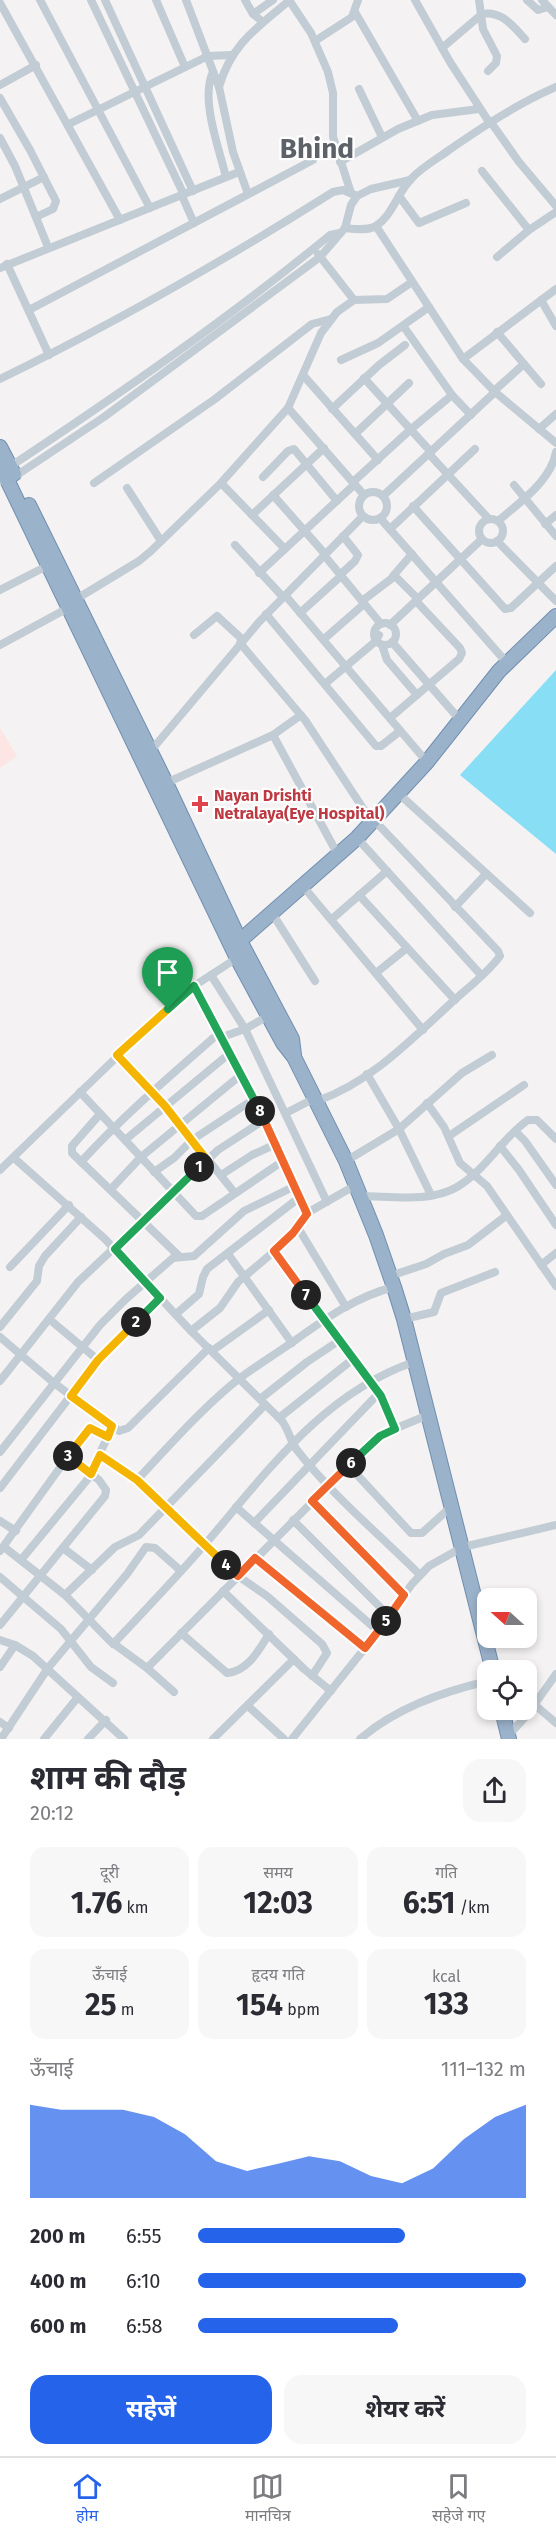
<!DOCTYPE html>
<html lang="hi">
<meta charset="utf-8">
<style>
body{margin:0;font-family:"Fira Sans","Noto Sans Devanagari",sans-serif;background:#f7f7f7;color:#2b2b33;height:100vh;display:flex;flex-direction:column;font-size:22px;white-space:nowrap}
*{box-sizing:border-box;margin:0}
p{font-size:20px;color:#7c7c81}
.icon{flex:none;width:33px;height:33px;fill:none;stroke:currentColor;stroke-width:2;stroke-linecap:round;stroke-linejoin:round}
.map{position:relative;height:1739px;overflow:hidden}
.details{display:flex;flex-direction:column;background:#fff;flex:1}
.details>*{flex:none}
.needle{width:39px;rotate:291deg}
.buttons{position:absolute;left:477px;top:1588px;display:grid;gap:12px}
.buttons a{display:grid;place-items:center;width:60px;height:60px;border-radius:12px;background:#fff;box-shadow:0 3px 9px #0003;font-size:30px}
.pin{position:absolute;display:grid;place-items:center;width:51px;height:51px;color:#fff;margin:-62px -26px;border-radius:50% 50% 50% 0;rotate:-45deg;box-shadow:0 0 6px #0007}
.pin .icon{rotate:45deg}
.km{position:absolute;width:30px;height:30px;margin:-15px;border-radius:50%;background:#222;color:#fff;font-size:16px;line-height:30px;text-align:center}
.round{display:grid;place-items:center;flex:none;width:63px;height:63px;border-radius:18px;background:#f7f7f7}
.summary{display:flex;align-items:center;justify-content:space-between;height:102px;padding:0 30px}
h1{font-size:33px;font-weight:700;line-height:45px}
.figures{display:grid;grid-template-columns:repeat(3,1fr);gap:9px;height:102px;padding:6px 30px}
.figures div{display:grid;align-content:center;border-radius:15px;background:#f7f7f7;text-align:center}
.figures b{font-size:30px;font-weight:700}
.figures small{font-size:16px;font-weight:400}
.figures p{font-size:16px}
.chart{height:168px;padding:12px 30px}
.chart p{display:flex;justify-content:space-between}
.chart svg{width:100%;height:108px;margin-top:6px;fill:#2563eb;opacity:.7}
.primary-button{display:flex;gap:12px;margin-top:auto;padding:12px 30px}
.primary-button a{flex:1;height:69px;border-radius:18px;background:#2563eb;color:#fff;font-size:24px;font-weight:700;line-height:69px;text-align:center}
.primary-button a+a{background:#f7f7f7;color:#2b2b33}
ul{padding:0 30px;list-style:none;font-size:20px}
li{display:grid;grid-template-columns:96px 72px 1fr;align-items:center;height:45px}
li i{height:15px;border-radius:8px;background:#2563eb}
.tab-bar{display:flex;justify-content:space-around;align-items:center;height:84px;border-top:2px solid #e1e1e2;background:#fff;font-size:16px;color:#7c7c81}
.tab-bar a{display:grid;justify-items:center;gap:3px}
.tab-bar .selected{color:#2563eb}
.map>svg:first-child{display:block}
.medical{fill:#fde5e3}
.water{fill:#88def4}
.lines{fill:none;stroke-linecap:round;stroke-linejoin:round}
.trunk-casing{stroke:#718fb0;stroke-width:16}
.minor{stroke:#c2ccd4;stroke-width:8}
.trunk{stroke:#9bb2cb;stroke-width:14}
.split-1-casing{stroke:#fff;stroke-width:12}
.split-2-casing{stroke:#fff;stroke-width:12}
.split-3-casing{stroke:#fff;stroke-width:12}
.split-4-casing{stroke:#fff;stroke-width:12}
.split-5-casing{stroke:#fff;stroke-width:12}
.split-6-casing{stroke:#fff;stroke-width:12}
.split-7-casing{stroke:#fff;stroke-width:12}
.split-8-casing{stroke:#fff;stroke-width:12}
.split-9-casing{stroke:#fff;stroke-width:12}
.split-1{stroke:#f5b400;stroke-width:8}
.split-2{stroke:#22a559;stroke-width:8}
.split-3{stroke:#f5b400;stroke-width:8}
.split-4{stroke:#f5b400;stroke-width:8}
.split-5{stroke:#f0652b;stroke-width:8}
.split-6{stroke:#f0652b;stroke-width:8}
.split-7{stroke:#22a559;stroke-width:8}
.split-8{stroke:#f0652b;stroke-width:8}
.split-9{stroke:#22a559;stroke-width:8}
.health-dot{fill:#e0444e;stroke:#fff;stroke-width:2}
.labels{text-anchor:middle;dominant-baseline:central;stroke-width:4.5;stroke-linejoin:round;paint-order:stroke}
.health-label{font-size:16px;font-weight:bold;fill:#be3a42;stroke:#fff;text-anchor:start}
.town-label{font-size:28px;font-weight:bold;fill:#5d6268;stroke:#fff}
</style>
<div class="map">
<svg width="556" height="1739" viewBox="0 0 556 1739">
<rect width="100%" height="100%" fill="#f4f2f2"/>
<polygon class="medical" points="0,728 17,756 0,768"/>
<polygon class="water" points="556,670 556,854 460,775"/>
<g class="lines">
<defs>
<g id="trunk">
<polyline points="0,447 14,474"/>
<polyline points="0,465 237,958 283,1043 294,1057 346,1161 376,1235 394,1287 404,1319 493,1671"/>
<polyline points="29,505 166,783 240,941 292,1039 294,1055"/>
<polyline points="234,946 357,838 427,762 499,671 556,616"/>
<polyline points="502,1710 509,1739"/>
</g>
</defs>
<use href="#trunk" class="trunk-casing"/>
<g class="minor">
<polyline points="40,0 150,208"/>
<polyline points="91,0 184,195"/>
<polyline points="105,0 193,191"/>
<polyline points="156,0 185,67"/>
<polyline points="186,0 219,87 233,152 248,194"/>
<polyline points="245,0 253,14 263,22"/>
<polyline points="289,0 311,33 328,72 333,93 333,137 351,193"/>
<polyline points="415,0 450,62 489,122"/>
<polyline points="479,0 483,29 497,56 496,63 488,71"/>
<polyline points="527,0 538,10 548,7"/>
<polyline points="542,0 556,15"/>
<polyline points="0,3 120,220"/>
<polyline points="355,12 418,121"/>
<polyline points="253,14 273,0"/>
<polyline points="315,41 352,17 358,0"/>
<path d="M442 48 482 14C501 10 513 26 525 39"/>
<path d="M213 72C200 99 219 148 226 177"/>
<polyline points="0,85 36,65"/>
<path d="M219 87C231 44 258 27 290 0"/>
<polyline points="359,89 382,137"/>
<polyline points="0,98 30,150 56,201 53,209 36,217"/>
<polyline points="490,121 519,162 556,206"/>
<polyline points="69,124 208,56 232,55"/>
<polyline points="0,138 15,166 48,247"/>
<polyline points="340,162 398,129 432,115 479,109"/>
<polyline points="482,171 529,230"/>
<polyline points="182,196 194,223"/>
<polyline points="399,196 419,223 466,203"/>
<polyline points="0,199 44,177"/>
<polyline points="376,226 463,359 495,392 383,496"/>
<path d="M345 228C354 229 368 231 376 226 393 215 398 191 412 178 422 167 437 159 449 150 484 126 517 104 556 87"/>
<polyline points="318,254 354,300"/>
<polyline points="497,257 529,230 556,212"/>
<polyline points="7,264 49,355"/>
<polyline points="0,268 239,172"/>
<polyline points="541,300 556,326"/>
<polyline points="29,310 313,160"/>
<polyline points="404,327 452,395 471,415"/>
<polyline points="497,332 541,384"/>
<polyline points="463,359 556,289"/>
<polyline points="341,360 378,343 429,307"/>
<polyline points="303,375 378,460"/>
<polyline points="364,378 431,452"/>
<path d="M0 379C115 323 225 260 333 192L343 190 357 196"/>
<polyline points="494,391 524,364"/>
<polyline points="495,392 556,443"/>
<polyline points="288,408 321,333 337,312 354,300 387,299 412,282"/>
<polyline points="332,409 379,365 405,345"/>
<polyline points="539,429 556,414"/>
<polyline points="355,434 409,383"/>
<polyline points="429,454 489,519"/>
<path d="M8 468C118 395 228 319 330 235L340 233"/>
<polyline points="263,477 288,451 294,449 337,501"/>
<polyline points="0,481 8,481 104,417 320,257 345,228 351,205 357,196 371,189 410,180"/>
<polyline points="353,482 410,430 452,395"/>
<polyline points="94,483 215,399 312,324 331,319"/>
<polyline points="221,483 285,549"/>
<polyline points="514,485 556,536"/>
<polyline points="127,488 161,541"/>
<circle cx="373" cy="506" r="14"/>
<polyline points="273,495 325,554"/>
<polyline points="413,506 505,609 511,608 556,566"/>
<polyline points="252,515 324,448"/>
<polyline points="380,518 507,663"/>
<circle cx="491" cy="531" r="12"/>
<path d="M498 521C519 503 551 481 556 452"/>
<polyline points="545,524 556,515"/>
<polyline points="390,529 475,449"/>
<polyline points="497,541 556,601"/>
<polyline points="235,545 283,597"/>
<polyline points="324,555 381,624"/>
<polyline points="259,573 355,484"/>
<polyline points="340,575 355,561 358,555 343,536"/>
<polyline points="393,576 412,554"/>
<polyline points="0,590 47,566"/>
<polyline points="285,595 427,762"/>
<polyline points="73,601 139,561 151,551 221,483 288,408 364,495"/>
<polyline points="362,601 395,576 418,599"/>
<polyline points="300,613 341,576"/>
<polyline points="266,614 376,746 381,746 400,731"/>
<circle cx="385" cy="634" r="11"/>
<polyline points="390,625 482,539"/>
<polyline points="194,635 217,616 243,640"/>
<polyline points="324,639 364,604"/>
<polyline points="392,642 460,720"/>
<polyline points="240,643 305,720 372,822"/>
<polyline points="0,645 68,608"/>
<polyline points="382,645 387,660 417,695"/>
<polyline points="326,683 376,641 379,635"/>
<polyline points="301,715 273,735 338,855"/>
<polyline points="390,718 459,659 462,653 460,648 416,601"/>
<polyline points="149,753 259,622 363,516"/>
<polyline points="166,783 273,735"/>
<polyline points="399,794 530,913"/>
<polyline points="357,838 481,975"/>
<polyline points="302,885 423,1030"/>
<polyline points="359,895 455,1000"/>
<polyline points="455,907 486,874"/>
<polyline points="272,913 315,981"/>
<polyline points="332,919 387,871"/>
<polyline points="376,973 407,948"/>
<polyline points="211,975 245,1029 327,1202"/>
<polyline points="194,986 242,1074 307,1213"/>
<polyline points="222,1037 245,1029 268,1016"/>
<polyline points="117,1055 165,1106 234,1192"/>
<polyline points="367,1074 399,1129 431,1195"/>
<polyline points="80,1092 196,1216 202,1216 283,1161"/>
<path d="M317 1101C369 1083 410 1041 450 1004 466 989 487 974 500 956L498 951 374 820"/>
<polyline points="427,1103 444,1127 460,1163 487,1186 556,1286"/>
<polyline points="286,1113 315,1098"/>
<polyline points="100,1114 72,1146 72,1153 180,1257"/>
<polyline points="515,1131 525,1141 556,1185"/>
<polyline points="449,1136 524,1085"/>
<polyline points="125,1140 230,1053"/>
<polyline points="500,1146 519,1170 556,1225"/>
<path d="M14 1158 105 1239 191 1331 282 1421C289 1430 290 1441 297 1450 331 1494 380 1535 420 1575"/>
<polyline points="346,1161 399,1129 462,1073 492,1055"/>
<path d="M81 1162C124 1115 171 1075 219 1033"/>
<polyline points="0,1170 155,1020 194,986 237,958"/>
<polyline points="154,1172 174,1158 192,1140 254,1099"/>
<polyline points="221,1175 252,1155 276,1144"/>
<polyline points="111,1189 141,1157 242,1074"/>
<path d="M360 1196C390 1196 430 1203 457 1187 485 1171 502 1138 528 1120H537L556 1139"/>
<polyline points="297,1226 346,1307"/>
<polyline points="274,1251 381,1396 395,1429"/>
<polyline points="228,1254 292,1343"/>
<polyline points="541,1265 556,1253"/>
<polyline points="10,1267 69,1205"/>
<polyline points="390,1276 426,1264 444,1254 468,1245 507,1215"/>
<polyline points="176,1314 199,1294 203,1277 207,1269 300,1197"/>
<polyline points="49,1319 98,1360"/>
<polyline points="404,1319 434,1312 441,1293 495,1272"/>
<polyline points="0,1327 37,1281 39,1266 45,1256 81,1217"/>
<polyline points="191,1331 220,1308 238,1282 284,1243 307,1213 356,1185"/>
<polyline points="0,1337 54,1383 119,1431 128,1428 209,1348"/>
<polyline points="212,1351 269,1310"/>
<polyline points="0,1381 78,1282 218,1150 264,1120"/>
<polyline points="260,1399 307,1362 340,1340"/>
<polyline points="279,1418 353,1359"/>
<polyline points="0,1452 100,1325 126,1299 173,1258 194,1256 244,1211 295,1186"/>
<polyline points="100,1455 137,1480 238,1576 267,1596 322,1644 327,1653 312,1676"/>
<polyline points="348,1465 411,1533 422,1533 452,1506"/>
<path d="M137 1480C167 1448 197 1414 230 1386 250 1369 273 1356 294 1341 325 1319 357 1296 394 1287"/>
<polyline points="0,1488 98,1360 160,1298"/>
<polyline points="312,1501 404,1595"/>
<polyline points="236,1507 378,1631"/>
<polyline points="293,1520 389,1616"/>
<polyline points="0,1521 16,1531"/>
<polyline points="254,1523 379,1393"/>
<polyline points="4,1547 65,1595 110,1641 147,1668 174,1692"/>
<polyline points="63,1548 92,1570"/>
<polyline points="0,1551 87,1430 93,1427 108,1437"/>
<polyline points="255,1558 365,1648"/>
<polyline points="21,1560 87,1480 110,1432"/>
<polyline points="0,1577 61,1629 91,1667 113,1683"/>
<polyline points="223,1591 304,1669 331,1691"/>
<polyline points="65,1595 115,1547 139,1535 265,1405"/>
<polyline points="0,1625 105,1496 106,1490 99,1480 68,1457"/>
<path d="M181 1633 227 1673C248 1671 259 1650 269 1634"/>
<polyline points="0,1640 15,1645 33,1656 124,1739"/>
<path d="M113 1644C145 1610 177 1577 207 1542 267 1472 323 1393 414 1362"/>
<polyline points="0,1667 15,1645"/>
<polyline points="147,1668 370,1444 387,1432 428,1415"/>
<polyline points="535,1705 556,1723"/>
<polyline points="248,1706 284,1739"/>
<polyline points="0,1722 9,1728"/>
<polyline points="508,1736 527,1715 556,1674"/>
<polyline points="1,1739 48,1668 127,1574 146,1547 155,1548 181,1571"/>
<polyline points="44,1739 78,1697"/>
<polyline points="88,1739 106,1720"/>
<polyline points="213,1739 294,1659"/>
<polyline points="292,1739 369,1643 412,1584 429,1566 463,1547 556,1525"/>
<path d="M360 1739C396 1708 442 1692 488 1681"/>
</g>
<use href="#trunk" class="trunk"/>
</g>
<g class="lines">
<defs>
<polyline id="split-1" points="168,1009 117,1055 165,1106 207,1160 199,1167"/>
<polyline id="split-2" points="136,1322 160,1298 115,1249 199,1167"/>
<polyline id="split-3" points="68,1456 90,1428 108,1437 112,1426 71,1396 98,1360 136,1322"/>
<polyline id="split-4" points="68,1456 91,1474 100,1455 137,1480 226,1565"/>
<polyline id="split-5" points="226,1565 238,1576 255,1558 365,1648 386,1621"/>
<polyline id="split-6" points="351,1463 312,1501 404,1595 386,1621"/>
<polyline id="split-7" points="306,1295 381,1396 395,1429 380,1436 351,1463"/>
<polyline id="split-8" points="260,1111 307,1214 293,1233 274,1251 306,1295"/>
<polyline id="split-9" points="168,1009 194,986 260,1111"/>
</defs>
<use href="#split-1" class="split-1-casing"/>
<use href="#split-2" class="split-2-casing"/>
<use href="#split-3" class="split-3-casing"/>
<use href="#split-4" class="split-4-casing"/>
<use href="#split-5" class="split-5-casing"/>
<use href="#split-6" class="split-6-casing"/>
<use href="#split-7" class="split-7-casing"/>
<use href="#split-8" class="split-8-casing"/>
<use href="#split-9" class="split-9-casing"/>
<use href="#split-1" class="split-1"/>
<use href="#split-2" class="split-2"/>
<use href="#split-3" class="split-3"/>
<use href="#split-4" class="split-4"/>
<use href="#split-5" class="split-5"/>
<use href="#split-6" class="split-6"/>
<use href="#split-7" class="split-7"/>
<use href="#split-8" class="split-8"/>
<use href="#split-9" class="split-9"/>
</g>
<path class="health-dot" d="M197 795h6v6h6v6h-6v6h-6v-6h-6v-6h6z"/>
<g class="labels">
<g class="health-label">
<text x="214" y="795">Nayan Drishti<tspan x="214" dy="18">Netralaya(Eye Hospital)</tspan></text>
</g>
<g class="town-label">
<text x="317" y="148">Bhind</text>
</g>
</g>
</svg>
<div class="buttons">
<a><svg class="needle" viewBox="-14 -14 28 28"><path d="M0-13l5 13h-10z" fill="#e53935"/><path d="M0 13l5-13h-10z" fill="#7c7c81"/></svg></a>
<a><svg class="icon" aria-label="locate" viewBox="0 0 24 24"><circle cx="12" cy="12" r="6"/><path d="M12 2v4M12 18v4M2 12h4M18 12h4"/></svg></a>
</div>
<div class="pin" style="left:168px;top:1009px;background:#1e9e55"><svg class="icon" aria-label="arrive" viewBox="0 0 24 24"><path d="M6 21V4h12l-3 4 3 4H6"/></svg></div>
<b class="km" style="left:199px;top:1167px">1</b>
<b class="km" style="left:136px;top:1322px">2</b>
<b class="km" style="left:68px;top:1456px">3</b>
<b class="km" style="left:226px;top:1565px">4</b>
<b class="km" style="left:386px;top:1621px">5</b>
<b class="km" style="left:351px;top:1463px">6</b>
<b class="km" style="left:306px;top:1295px">7</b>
<b class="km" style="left:260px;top:1111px">8</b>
</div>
<section class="details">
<div class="summary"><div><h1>शाम की दौड़</h1><p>20:12</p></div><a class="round"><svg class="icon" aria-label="share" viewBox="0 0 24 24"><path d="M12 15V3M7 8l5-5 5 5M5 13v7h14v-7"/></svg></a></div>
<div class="figures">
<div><p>दूरी</p><b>1.76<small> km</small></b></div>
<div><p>समय</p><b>12:03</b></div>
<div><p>गति</p><b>6:51<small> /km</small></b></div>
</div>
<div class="figures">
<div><p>ऊँचाई</p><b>25<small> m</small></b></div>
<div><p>हृदय गति</p><b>154<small> bpm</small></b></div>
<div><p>kcal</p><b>133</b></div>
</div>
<div class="chart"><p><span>ऊँचाई</span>111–132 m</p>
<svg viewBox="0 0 160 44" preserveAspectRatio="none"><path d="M0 44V6L10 8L20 8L30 8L40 11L50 18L60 29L70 33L80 30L90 27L100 29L110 35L120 38L130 32L140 20L150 11L160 6V44z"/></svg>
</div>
<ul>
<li><b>200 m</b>6:55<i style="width:63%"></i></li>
<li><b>400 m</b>6:10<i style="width:100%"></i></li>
<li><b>600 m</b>6:58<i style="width:61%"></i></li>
</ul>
<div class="primary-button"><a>सहेजें</a><a>शेयर करें</a></div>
</section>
<nav class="tab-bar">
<a class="selected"><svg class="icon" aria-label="home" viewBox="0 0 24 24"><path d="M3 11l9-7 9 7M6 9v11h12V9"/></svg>होम</a>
<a><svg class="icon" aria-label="map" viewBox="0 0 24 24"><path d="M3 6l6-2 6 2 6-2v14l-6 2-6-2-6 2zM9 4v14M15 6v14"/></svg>मानचित्र</a>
<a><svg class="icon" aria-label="saved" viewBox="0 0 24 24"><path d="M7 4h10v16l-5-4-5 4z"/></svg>सहेजे गए</a>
</nav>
